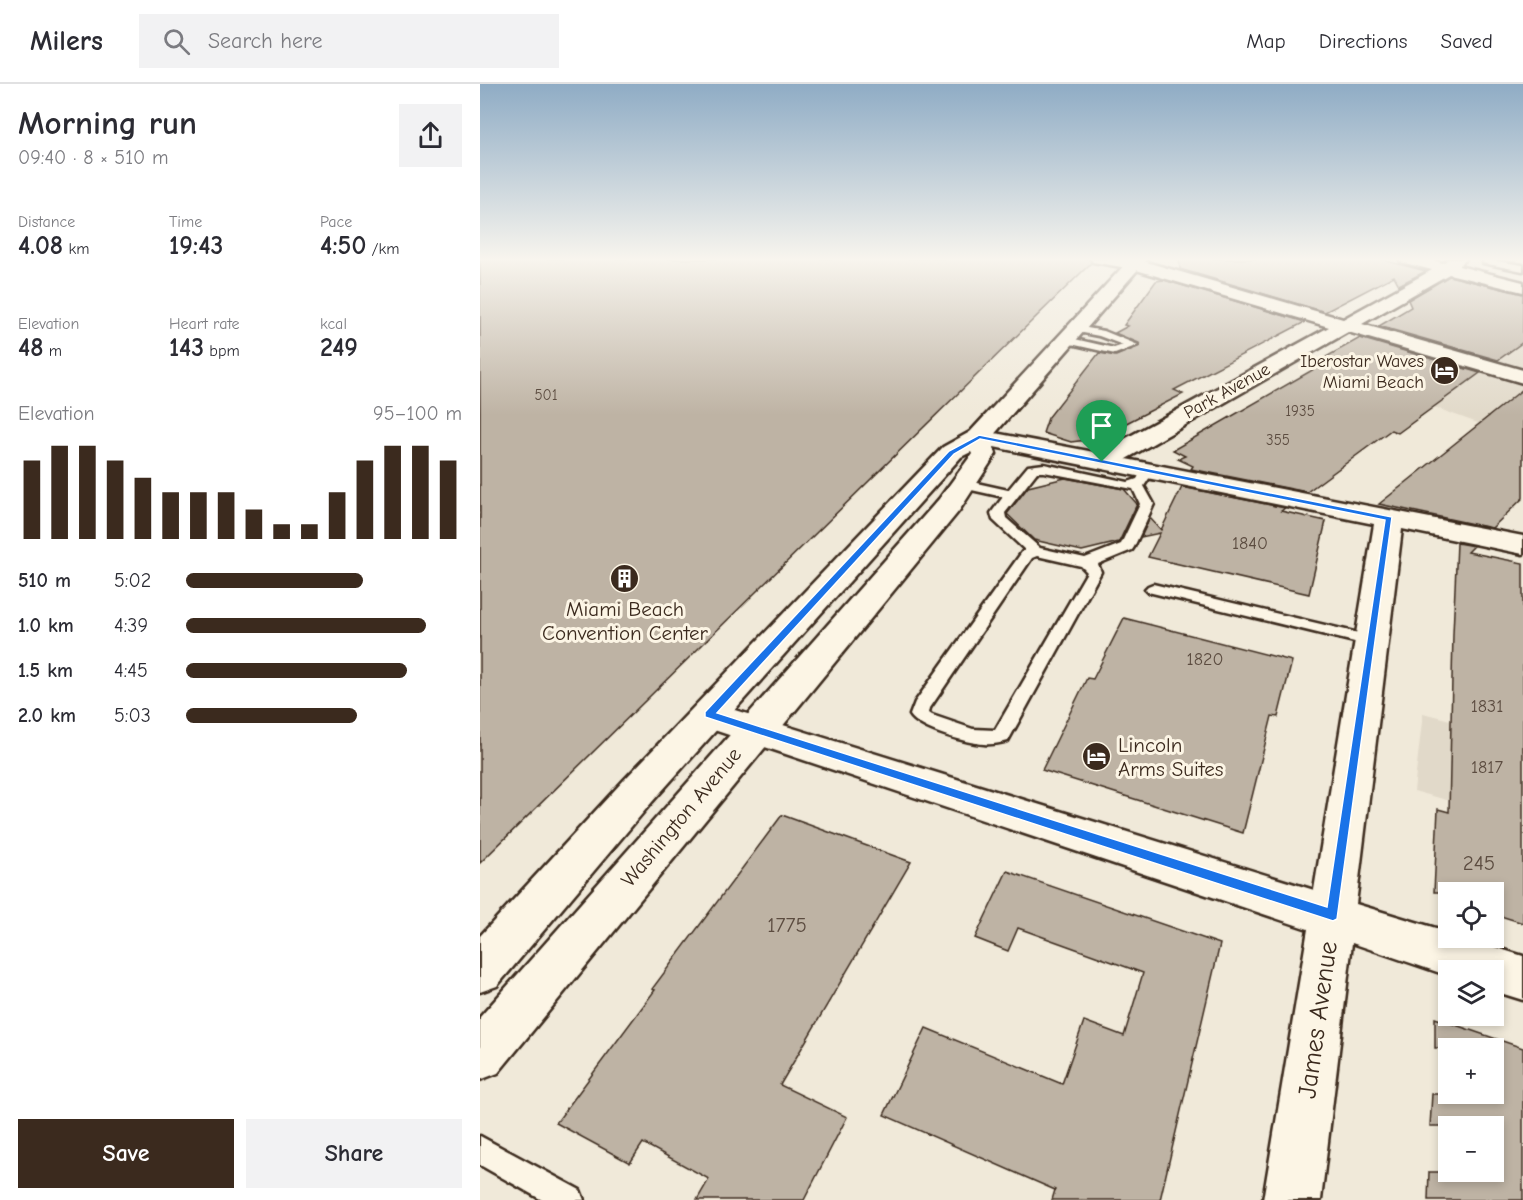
<!DOCTYPE html>
<meta charset="utf-8">
<style>
body{margin:0;font-family:"Comic Neue",sans-serif;background:#f2f2f3;color:#2b2b33;height:100vh;display:flex;flex-direction:column;font-size:22px;white-space:nowrap}
*{box-sizing:border-box;margin:0}
p{font-size:20px;color:#7c7c81}
.icon{flex:none;width:33px;height:33px;fill:none;stroke:currentColor;stroke-width:2;stroke-linecap:round;stroke-linejoin:round}
.map{position:relative;flex:1;overflow:hidden}
.details{display:flex;flex-direction:column;background:#fff;width:480px}
.details>*{flex:none}
.buttons{position:absolute;left:958px;top:798px;display:grid;gap:12px}
.buttons a{display:grid;place-items:center;width:66px;height:66px;border-radius:0px;background:#fff;box-shadow:0 3px 9px #0003;font-size:30px}
.pin{position:absolute;display:grid;place-items:center;width:51px;height:51px;color:#fff;margin:-62px -26px;border-radius:50% 50% 50% 0;rotate:-45deg;box-shadow:0 0 6px #0007}
.pin .icon{rotate:45deg}
.round{display:grid;place-items:center;flex:none;width:63px;height:63px;border-radius:0px;background:#f2f2f3}
.overview{display:flex;align-items:center;justify-content:space-between;height:102px;padding:0 18px}
h1{font-size:33px;font-weight:800;line-height:45px}
.figures{display:grid;grid-template-columns:repeat(3,1fr);gap:9px;height:102px;padding:6px 18px}
.figures div{display:grid;align-content:center}
.figures b{font-size:26px;font-weight:800}
.figures small{font-size:16px;font-weight:400}
.figures p{font-size:16px}
.chart{height:168px;padding:12px 18px}
.chart p{display:flex;justify-content:space-between}
.chart svg{width:100%;height:108px;margin-top:6px;stroke:#3b2a1e;stroke-width:6}
.action{display:flex;gap:12px;margin-top:auto;padding:12px 18px}
.action a{flex:1;height:69px;border-radius:0px;background:#3b2a1e;color:#fff;font-size:24px;font-weight:800;line-height:69px;text-align:center}
.action a+a{background:#f2f2f3;color:#2b2b33}
ul{padding:0 18px;list-style:none;font-size:20px}
li{display:grid;grid-template-columns:96px 72px 1fr;align-items:center;height:45px}
li i{height:15px;border-radius:8px;background:#3b2a1e}
header{display:flex;align-items:center;gap:36px;box-sizing:border-box;height:84px;padding:0 30px;background:#fff;border-bottom:2px solid #e1e1e2}
header strong{font-size:28px}
nav{display:flex;gap:33px;margin-inline-start:auto;font-size:21px}
.search{width:420px;height:54px;background:#f2f2f3;display:flex;align-items:center;gap:15px;box-sizing:border-box;padding:0 21px;border-radius:0px;color:#7c7c81;font-size:22px}
main{display:flex;flex:1;min-height:0}
.map>svg:first-child{display:block}
.built{fill:#e1d9c9}
.building{fill:#beb3a4;stroke:#3b2a1e;stroke-width:1.5}
.lines{fill:none;stroke-linecap:round;stroke-linejoin:round}
.service-casing{stroke:#3b2a1e;stroke-width:5}
.minor-casing{stroke:#3b2a1e;stroke-width:5}
.secondary-casing{stroke:#3b2a1e;stroke-width:5}
.service{fill:#fcf5e5;fill-rule:evenodd}
.minor{fill:#fcf5e5;fill-rule:evenodd}
.secondary{fill:#fcf5e5;fill-rule:evenodd}
.route{fill:#1a73e8;stroke:#fff;stroke-width:1.5;fill-rule:evenodd}
.labels{text-anchor:middle;dominant-baseline:central;stroke-width:6;stroke-linejoin:round;paint-order:stroke}
.far-number-label{font-size:15px;fill:#5c4c40}
.far-poi-label{font-size:18px;fill:#3b2a1e;stroke:#fcf5e5;text-anchor:end}
.far-street-label{font-size:18px;fill:#3b2a1e;stroke:#fcf5e5}
.number-label{font-size:18px;fill:#5c4c40}
.poi-label{font-size:21px;fill:#3b2a1e;stroke:#fcf5e5}
.street-label{font-size:21px;fill:#3b2a1e;stroke:#fcf5e5}
.near-number-label{font-size:21px;fill:#5c4c40}
.near-street-label{font-size:26px;fill:#3b2a1e;stroke:#fcf5e5}
</style>
<header>
<strong>Milers</strong>
<div class="search"><svg class="icon" aria-label="search" viewBox="0 0 24 24"><circle cx="10" cy="10" r="6"/><path d="M15 15l6 6"/></svg>Search here</div>
<nav><a>Map</a><a>Directions</a><a>Saved</a></nav>
</header>
<main>
<section class="details">
<div class="overview"><div><h1>Morning run</h1><p>09:40 · 8 × 510 m</p></div><a class="round"><svg class="icon" aria-label="share" viewBox="0 0 24 24"><path d="M12 15V3M7 8l5-5 5 5M5 13v7h14v-7"/></svg></a></div>
<div class="figures">
<div><p>Distance</p><b>4.08<small> km</small></b></div>
<div><p>Time</p><b>19:43</b></div>
<div><p>Pace</p><b>4:50<small> /km</small></b></div>
</div>
<div class="figures">
<div><p>Elevation</p><b>48<small> m</small></b></div>
<div><p>Heart rate</p><b>143<small> bpm</small></b></div>
<div><p>kcal</p><b>249</b></div>
</div>
<div class="chart"><p><span>Elevation</span>95–100 m</p>
<svg viewBox="0 0 160 44" preserveAspectRatio="none"><path d="M5 44V12M15 44V6M25 44V6M35 44V12M45 44V19M55 44V25M65 44V25M75 44V25M85 44V32M95 44V38M105 44V38M115 44V25M125 44V12M135 44V6M145 44V6M155 44V12"/></svg>
</div>
<ul>
<li><b>510 m</b>5:02<i style="width:64%"></i></li>
<li><b>1.0 km</b>4:39<i style="width:87%"></i></li>
<li><b>1.5 km</b>4:45<i style="width:80%"></i></li>
<li><b>2.0 km</b>5:03<i style="width:62%"></i></li>
</ul>
<div class="action"><a>Save</a><a>Share</a></div>
</section>
<div class="map">
<svg width="1043" height="1116" viewBox="0 0 1043 1116">
<rect width="100%" height="100%" fill="#f0e9d9"/>
<filter id="ink" filterUnits="userSpaceOnUse"><feTurbulence type="fractalNoise" baseFrequency=".0167" numOctaves="2"/><feDisplacementMap in="SourceGraphic" scale="12" xChannelSelector="R" yChannelSelector="G"/><feConvolveMatrix kernelMatrix="1 2 1 2 8 2 1 2 1" color-interpolation-filters="sRGB"/></filter>
<g filter="url(#ink)">
<g class="built">
<polygon points="1043,258 1043,324 1014,345 951,322"/>
<polygon points="943,629 1043,655 1043,737 934,707"/>
</g>
<g class="building">
<polygon points="0,175 609,175 611,179 0,779"/>
<polygon points="699,175 899,175 946,187 919,201 914,192 845,228 700,185"/>
<polygon points="969,192 1043,210 1043,258 1018,276 899,242 931,223 928,216"/>
<polygon points="684,196 825,238 694,306 703,310 625,350 615,355 591,358 563,349 568,334 619,269 636,272 660,262 659,259 635,249 648,242 644,241 676,197"/>
<polygon points="880,254 1000,289 918,349 911,346 827,408 711,385 713,382 698,375 705,372 693,366 836,284 834,284 848,276 846,273"/>
<polygon points="1043,305 1043,414 1012,444 899,420"/>
<polygon points="585,394 644,405 657,420 639,458 602,467 554,456 527,430 548,403"/>
<polygon points="702,403 805,424 801,427 846,437 829,510 668,473 680,449 661,453 670,434 681,446"/>
<polygon points="977,459 994,462 988,468 1043,479 1043,839 1014,830 1014,808 954,808 958,725 969,728 973,550"/>
<polygon points="644,534 812,577 798,633 792,632 763,749 562,686 607,594 613,595"/>
<polygon points="302,731 431,778 300,1001 367,1033 324,1116 217,1116 229,1095 163,1059 150,1079 76,1039 175,906 172,905"/>
<polygon points="527,787 740,860 680,1116 572,1116 575,1106 404,1031 446,944 582,1000 604,937 644,952 663,889 538,844 528,867 495,854"/>
<polygon points="955,934 1043,964 1043,1116 948,1116 949,1088 1014,1088 1014,1042 950,1042 952,1010 1014,1010 1014,964 955,964"/>
</g>
<g class="lines">
<defs>
<g id="service">
<polygon points="1003,175 1043,181 1043,187 1003,179"/>
<polygon points="596,242 624,247 658,261 635,270 582,258 582,254 586,253 634,264 643,261 619,252 593,247 593,243"/>
<path d="M564 380 648 398 657 395 663 384H673L674 387 664 402 674 420 654 463 652 466 618 480 621 488 528 657C520 659 512 661 504 660 487 659 439 646 430 631L435 618 542 468 545 466 513 436 511 429 523 413 478 403 476 400 483 396 528 406 548 382ZM557 388H564L653 405 660 420 641 460 605 474 560 464 526 434 525 429ZM557 472 601 482 607 488 515 646 493 645 452 631 449 629 450 624 552 474Z"/>
<polygon points="673,500 891,552 897,553 899,557 897,561 891,562 668,508 665,505 668,502"/>
<polygon points="0,1052 100,1106 104,1116 62,1116 0,1081"/>
</g>
<polygon id="minor" points="611,175 656,175 863,235 952,186 921,178 919,175 949,175 963,179 968,175 986,175 979,182 1043,198 1043,208 969,190 882,240 1043,286 1043,299 868,248 646,375 1043,452 1043,470 922,445 876,820 969,848 969,854 985,854 1043,872 1043,916 1014,907 1014,886 969,886 969,892 872,859 841,1116 783,1116 828,845 216,640 211,631 216,622 229,618 834,806 894,440 499,360 490,358 487,353 490,348 499,346 619,369 849,243 653,185 613,178"/>
<polygon id="secondary" points="650,175 667,175 511,354 516,370 479,427 18,989 0,996 0,933 459,415 492,370 491,368 481,373 172,718 17,902 0,908 0,852 144,696 463,363 490,348"/>
</defs>
<use href="#service" class="service-casing"/>
<use href="#minor" class="minor-casing"/>
<use href="#secondary" class="secondary-casing"/>
<use href="#service" class="service"/>
<use href="#minor" class="minor"/>
<use href="#secondary" class="secondary"/>
</g>
</g>
<linearGradient id="sky" x2="0" y2="1"><stop stop-color="#8facc5"/><stop offset="0.53" stop-color="#f8f5ee"/><stop offset="1" stop-color="#f8f5ee" stop-opacity="0"/></linearGradient>
<rect width="1043" height="331" fill="url(#sky)"/>
<path class="route" d="M499 351 912 433 857 835 853 837 225 633V628L469 367ZM500 355 905 436 847 823 237 629 474 370Z"/>
<defs>
<symbol id="hotel-disc" viewBox="-11 -11 22 22"><circle r="9.5" fill="#3b2a1e" stroke="#fcf5e5"/><path d="M-6-4.5h1.5V1H6V5H4.5V3h-9V5H-6ZM-4 0a1.8 1.8 0 1 1 3.6 0ZM.5 0V-2.5h3Q6-2.5 6 0Z" fill="#fff"/></symbol>
<symbol id="building-disc" viewBox="-11 -11 22 22"><circle r="9.5" fill="#3b2a1e" stroke="#fcf5e5"/><path d="M-4-6H4V6H1V3H-1V6H-4ZM-2.5-4.3h1.7v1.8h-1.7ZM.8-4.3h1.7v1.8H.8ZM-2.5-1h1.7V.8h-1.7ZM.8-1h1.7V.8H.8Z" fill="#fff"/></symbol>
</defs>
<g fill-rule="evenodd">
<use href="#hotel-disc" x="948" y="270" width="33" height="33"/>
<use href="#building-disc" x="128" y="478" width="33" height="33"/>
<use href="#hotel-disc" x="600" y="656" width="33" height="33"/>
</g>
<g class="labels">
<g class="far-number-label">
<text x="66" y="311">501</text>
<text x="820" y="327">1935</text>
<text x="798" y="356">355</text>
</g>
<g class="far-poi-label">
<text x="944" y="277">Iberostar Waves<tspan x="944" dy="21">Miami Beach</tspan></text>
</g>
<g class="far-street-label">
<text transform="translate(747 307) rotate(-29)">Park Avenue</text>
</g>
<g class="number-label">
<text x="770" y="459">1840</text>
<text x="725" y="575">1820</text>
<text x="1007" y="622">1831</text>
<text x="1007" y="683">1817</text>
</g>
<g class="poi-label">
<text x="145" y="525">Miami Beach<tspan x="145" dy="24">Convention Center</tspan></text>
<text x="638" y="661" text-anchor="start">Lincoln<tspan x="638" dy="24">Arms Suites</tspan></text>
</g>
<g class="street-label">
<text transform="translate(201 733) rotate(-50)">Washington Avenue</text>
</g>
<g class="near-number-label">
<text x="999" y="779">245</text>
<text x="307" y="841">1775</text>
</g>
<g class="near-street-label">
<text transform="translate(838 936) rotate(-82)">James Avenue</text>
</g>
</g>
</svg>
<div class="buttons">
<a><svg class="icon" aria-label="locate" viewBox="0 0 24 24"><circle cx="12" cy="12" r="6"/><path d="M12 2v4M12 18v4M2 12h4M18 12h4"/></svg></a>
<a><svg class="icon" aria-label="layers" viewBox="0 0 24 24"><path d="M12 4l9 5-9 5-9-5zM3 14l9 5 9-5"/></svg></a>
<a>+</a>
<a>−</a>
</div>
<div class="pin" style="left:622px;top:378px;background:#1e9e55"><svg class="icon" aria-label="arrive" viewBox="0 0 24 24"><path d="M6 21V4h12l-3 4 3 4H6"/></svg></div>
</div>
</main>
